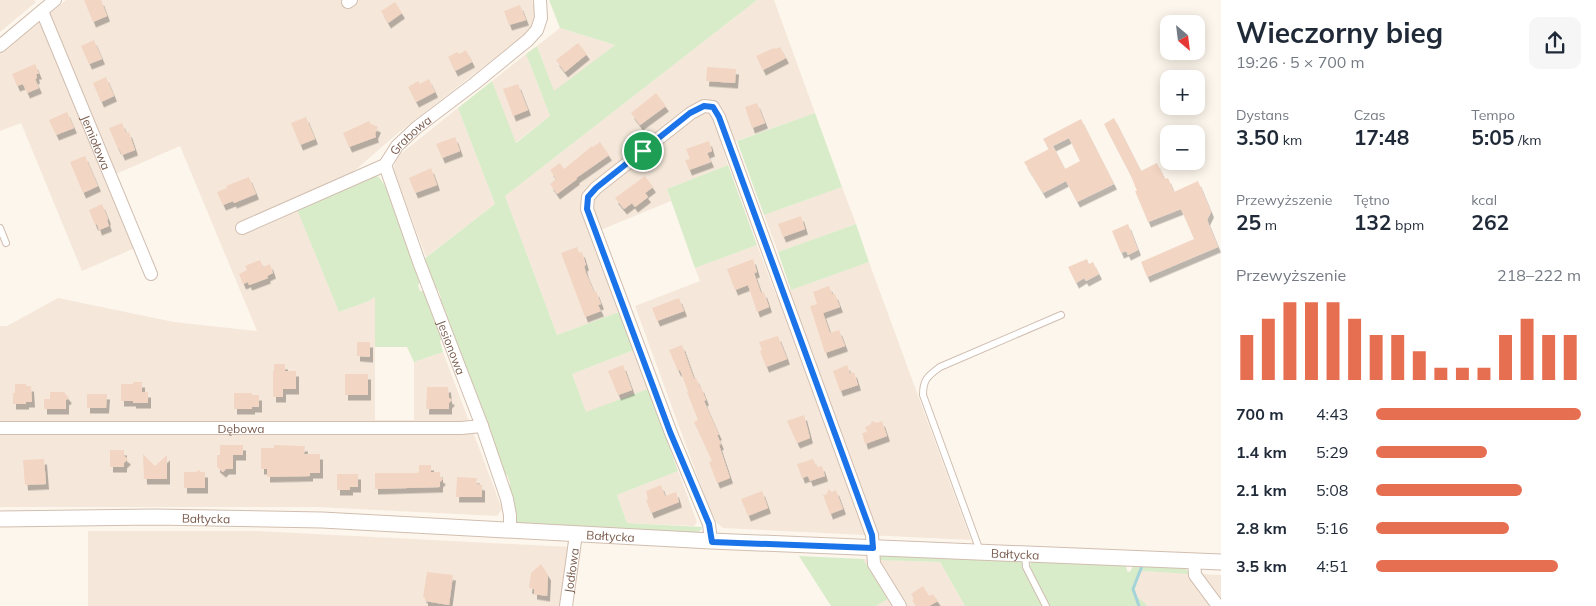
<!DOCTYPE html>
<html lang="pl">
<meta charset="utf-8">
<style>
body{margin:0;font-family:Mulish,sans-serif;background:#f6f6f7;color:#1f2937;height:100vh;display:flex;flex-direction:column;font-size:19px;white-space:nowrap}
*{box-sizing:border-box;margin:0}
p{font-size:16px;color:#747a83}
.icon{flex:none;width:28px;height:28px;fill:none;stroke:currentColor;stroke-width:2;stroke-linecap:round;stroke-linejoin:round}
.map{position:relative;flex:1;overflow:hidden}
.side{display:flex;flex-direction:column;background:#fff;width:375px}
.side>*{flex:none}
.needle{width:32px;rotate:152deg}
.controls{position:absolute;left:1160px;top:15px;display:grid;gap:10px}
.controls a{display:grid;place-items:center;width:45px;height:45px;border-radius:10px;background:#fff;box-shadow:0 2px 12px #0003;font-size:25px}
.pin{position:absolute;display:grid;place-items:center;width:42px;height:42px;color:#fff;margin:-21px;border:2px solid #fff;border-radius:50%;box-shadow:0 1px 5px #0007}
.round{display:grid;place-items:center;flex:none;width:52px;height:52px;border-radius:10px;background:#f6f6f7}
.headline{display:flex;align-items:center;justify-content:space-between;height:85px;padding:0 15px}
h1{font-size:28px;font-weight:700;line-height:38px}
.stats{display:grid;grid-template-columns:repeat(3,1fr);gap:8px;height:85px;padding:5px 15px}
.stats div{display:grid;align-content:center}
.stats b{font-size:21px;font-weight:700}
.stats small{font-size:14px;font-weight:400}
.stats p{font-size:14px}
.chart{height:140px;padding:10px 15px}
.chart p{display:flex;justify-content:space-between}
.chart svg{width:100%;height:90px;margin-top:5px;stroke:#e76f51;stroke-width:6}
ul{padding:0 15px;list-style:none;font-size:16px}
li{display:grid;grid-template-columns:80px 60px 1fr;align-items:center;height:38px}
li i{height:12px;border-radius:6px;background:#e76f51}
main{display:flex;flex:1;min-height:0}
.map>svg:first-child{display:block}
.residential{fill:#f5e8da}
.green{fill:#d8ecc9}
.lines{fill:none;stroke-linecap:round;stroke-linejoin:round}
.stream{stroke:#a5d3da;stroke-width:3}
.building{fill:#f3d5c3;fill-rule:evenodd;filter:url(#shadow)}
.service-casing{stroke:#d1beb0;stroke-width:8}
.minor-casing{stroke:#d1beb0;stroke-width:14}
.tertiary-casing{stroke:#d1beb0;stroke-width:17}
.service{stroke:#fff;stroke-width:6}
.minor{stroke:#fff;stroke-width:12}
.tertiary{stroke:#fff;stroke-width:15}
.route-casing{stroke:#fff;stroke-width:10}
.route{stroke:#1a73e8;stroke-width:6}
.labels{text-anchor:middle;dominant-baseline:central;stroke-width:5;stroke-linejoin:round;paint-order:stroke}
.street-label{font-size:12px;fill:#7a5c4d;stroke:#fffaf3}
</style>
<main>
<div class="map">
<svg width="1221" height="606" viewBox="0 0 1221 606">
<defs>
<filter id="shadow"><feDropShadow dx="3" dy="5.5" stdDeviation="0" flood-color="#0004"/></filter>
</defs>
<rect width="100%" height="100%" fill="#fdf6ec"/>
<g class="residential">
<polygon points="0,0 34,0 36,2 0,32"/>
<polygon points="66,0 532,0 537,15 533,28 398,133 345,179 294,201 339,312 369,301 375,297 375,420 414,420 414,362 443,352 502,509 497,516 317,507 0,507 0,326 7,326 58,298 174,322 257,331 180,146 116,174 50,13"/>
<polygon points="757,0 774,0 815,113 722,146 728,165 667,189 671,201 591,234 619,312 557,335 505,196"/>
<polygon points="41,21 135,248 82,271 21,123 0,131 0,53"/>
<polygon points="560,28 615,45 554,92 537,46"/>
<polygon points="526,54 550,116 515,143 492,81"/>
<polygon points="458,108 495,204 426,257 393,169 398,156"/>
<polygon points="842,187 856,224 778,252 764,215"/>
<polygon points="757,245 776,295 869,262 971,540 723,528 717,523 706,500 635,306 700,281 695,268"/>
<polygon points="634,350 648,389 586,413 572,374"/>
<polygon points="678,471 697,522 694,526 627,523 617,495"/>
<polygon points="88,531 257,531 571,547 562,606 88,606"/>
<polygon points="863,559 940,562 965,606 876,606 888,599"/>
<polygon points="1141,571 1221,575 1221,606 1146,606 1146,604 1136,596 1135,589"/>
</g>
<g class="green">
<polygon points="549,0 757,0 505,196 557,335 619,312 634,350 572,374 586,412 648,389 678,471 617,495 627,523 702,527 701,530 697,533 518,523 516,521 509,488 510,483 507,475 503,474 439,301 441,298 438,290 435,288 424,259 495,204 458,108 492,81 516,143 550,116 526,54 537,46 554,91 615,45 560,28"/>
<polygon points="815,113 842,187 764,215 737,141"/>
<polygon points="728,165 757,245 695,268 667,189"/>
<polygon points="373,175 379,177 386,187 422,280 418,285 420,291 427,291 444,336 440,341 443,352 414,362 407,347 375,347 375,297 369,301 339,312 296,207"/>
<polygon points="856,224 869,262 791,290 778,252"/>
<polygon points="880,554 1020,560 1044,606 965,606 940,562 878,560"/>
<polygon points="799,556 863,559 888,599 876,606 831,606"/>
<polygon points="1031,561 1126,564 1127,571 1130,572 1134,564 1182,566 1191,574 1141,571 1135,589 1136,596 1146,604 1146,606 1049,606 1030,566"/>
</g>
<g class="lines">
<polyline class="stream" points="1139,606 1133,589 1142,566"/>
</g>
<g class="building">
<polygon points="84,0 101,0 107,16 93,22"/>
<polygon points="395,2 402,13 388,23 381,11"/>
<polygon points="520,5 526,20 509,25 504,11"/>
<polygon points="94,40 102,59 89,64 81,46"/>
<polygon points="578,43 587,54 565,72 556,60"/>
<polygon points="780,47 786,58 763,70 756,56 774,48 775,49"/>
<polygon points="466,50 472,62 455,71 448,57 457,52 459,54"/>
<polygon points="35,64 39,74 36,74 37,78 35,79 39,88 27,93 23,84 17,86 12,74"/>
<polygon points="707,67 736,69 735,83 706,81"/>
<polygon points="106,77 114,96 101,102 93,83"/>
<polygon points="429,79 435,92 416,102 408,87 418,81 420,84"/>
<polygon points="518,84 528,110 513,116 503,89"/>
<polygon points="656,93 666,106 640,125 631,113"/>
<polygon points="757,103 765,123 752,128 745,107"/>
<polygon points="67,112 74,128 56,135 49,120"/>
<polygon points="306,117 315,139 300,145 291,123"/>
<polygon points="1114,118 1141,171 1157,163 1165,179 1168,178 1174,192 1198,181 1211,212 1207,220 1218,247 1147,277 1141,262 1194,239 1181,209 1148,222 1135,191 1137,191 1131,176 1104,124"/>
<path d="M1081 119 1114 184 1077 202 1066 181 1043 193 1024 162 1049 149 1043 139ZM1069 138 1080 161 1065 169 1053 146Z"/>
<polygon points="369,121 371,124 378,127 375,134 376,137 349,147 343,133"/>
<polygon points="122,123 126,133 129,132 135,150 122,155 119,148 118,149 109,128"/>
<polygon points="455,137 460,151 442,158 436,144"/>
<polygon points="709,141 712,151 707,153 711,162 689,170 685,160 690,159 686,149"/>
<polygon points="600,142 609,155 592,167 576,178 577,179 557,194 550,184 556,179 550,170 560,163 564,169 592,146 593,147"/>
<polygon points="85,156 98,186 83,193 70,162"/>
<polygon points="431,168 437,185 415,193 409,178"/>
<polygon points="645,176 653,187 645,193 648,197 635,207 632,203 624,209 615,198"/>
<polygon points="249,177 256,194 234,203 233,201 223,205 217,192 227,188 226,186"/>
<polygon points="102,204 108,219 107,220 109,226 99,230 97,224 95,225 89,210"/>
<polygon points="801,216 805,229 783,237 778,224"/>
<polygon points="1128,224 1138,250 1128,255 1126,251 1121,253 1112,231"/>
<polygon points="577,247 579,253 582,252 586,265 584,266 586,273 594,292 596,291 601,304 598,305 601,311 585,317 561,253"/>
<polygon points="753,259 757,272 754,273 761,293 764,292 769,307 757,312 748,285 735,290 727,269"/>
<polygon points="1087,259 1089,264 1093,262 1099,274 1086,281 1084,278 1076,283 1068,267"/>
<polygon points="260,260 263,267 270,264 273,273 267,276 268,278 249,285 248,282 243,284 239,274 247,270 245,266"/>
<polygon points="829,286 832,294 835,294 840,307 823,313 830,333 839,330 845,346 825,353 810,306 817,304 813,292"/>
<polygon points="679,298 684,311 657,321 652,308"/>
<polygon points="778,336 787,359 766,367 760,351 762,350 759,342"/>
<polygon points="357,342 370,342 370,357 357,356"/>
<polygon points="682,345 694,379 696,378 700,387 701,387 706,400 704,401 719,435 717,435 721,444 719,445 730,478 717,483 709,462 712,461 694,422 698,420 687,392 688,392 680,370 678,371 669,350"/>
<polygon points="274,364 285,364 285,371 296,371 296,389 283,389 283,397 273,397 273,371 274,371"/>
<polygon points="623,365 632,390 618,395 608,371"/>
<polygon points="847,365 850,374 854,372 858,385 840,391 833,371"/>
<rect x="345" y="374" width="23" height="21"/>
<polygon points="133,382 142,382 142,392 148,392 148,403 133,403 133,401 121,401 121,384 133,384"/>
<polygon points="15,384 26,384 26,386 31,386 32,402 26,402 26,404 13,404 13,393 15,393"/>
<polygon points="427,387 448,387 449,398 452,400 449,403 449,409 426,409"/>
<polygon points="50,392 64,392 69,398 66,400 66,409 44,409 44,399 50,399"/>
<polygon points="234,393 252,393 252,395 259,395 259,407 252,407 252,409 234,409"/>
<polygon points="87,394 107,394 106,408 87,408"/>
<polygon points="804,415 810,438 797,443 787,421"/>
<polygon points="872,421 877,423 882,421 887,436 865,444 862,433 867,432 865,427 870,425"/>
<polygon points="220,445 243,445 243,455 233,455 233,469 226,469 223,472 217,467 217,455 220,455"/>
<polygon points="274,445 305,446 304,454 320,454 320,473 310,473 310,476 267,477 267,469 261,469 261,448 274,448"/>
<polygon points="110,450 124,450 124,456 128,459 124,463 124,467 110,467"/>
<polygon points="143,454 155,466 167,455 167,479 144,479"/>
<polygon points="44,459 46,484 25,485 23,460"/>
<polygon points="813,459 817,467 822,466 825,476 810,481 808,476 802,478 797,464"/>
<polygon points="419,465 431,465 431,472 440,472 440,477 443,479 440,482 440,487 375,489 375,473 417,473 419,472"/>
<polygon points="199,470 201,472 205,472 205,488 184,488 184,472 196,472"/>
<polygon points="337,474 358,474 358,487 350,487 350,490 337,490"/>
<polygon points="457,477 477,478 476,484 482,485 482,497 456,497"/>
<polygon points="661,485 665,496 676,492 679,502 651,513 646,500 648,499 646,491"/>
<polygon points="828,489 832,492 836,490 843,509 830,514 823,495 827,494"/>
<polygon points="762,491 768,508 748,516 741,499"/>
<polygon points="541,564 548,575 547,596 534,594 534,589 529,588 531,573"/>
<polygon points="427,572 453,575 449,605 425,601 425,598 423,597"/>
<polygon points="923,586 929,596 933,594 938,601 929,606 916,606 912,600 914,599 911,594"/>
</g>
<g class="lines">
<defs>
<g id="service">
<polyline points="0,228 6,243"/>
<path d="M980 551 923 395C923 379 928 376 940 367L1061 315"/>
<polyline points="1025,554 1026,567 1046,606"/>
</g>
<g id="minor">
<polyline points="348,2 351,0"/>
<path id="s1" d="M42 11 151 274"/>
<polyline points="0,46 55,0"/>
<path id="s2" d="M385 165 419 262 482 426 507 499 510 515V531"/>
<path id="s3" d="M242 228 385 165 397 146 416 128 474 84 528 40 537 30 541 18 540 0"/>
<path id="s4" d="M0 428H461L482 426"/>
<polyline points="711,541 709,524 671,433 587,209 588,197 596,188 691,113 704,106 713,107 719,117 872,535 874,564 900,606"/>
<polyline points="1194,561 1195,575 1218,606"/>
<path id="s5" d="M566 606 576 534"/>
</g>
<g id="tertiary">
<path id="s6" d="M0 519 154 517 322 520 711 541 1221 562"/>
</g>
</defs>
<use href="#service" class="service-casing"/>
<use href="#minor" class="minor-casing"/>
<use href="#tertiary" class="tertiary-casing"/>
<use href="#service" class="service"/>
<use href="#minor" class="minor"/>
<use href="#tertiary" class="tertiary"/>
</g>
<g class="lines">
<defs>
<polygon id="route" points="704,106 713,107 719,117 872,535 873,548 712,542 709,524 670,432 587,209 588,197 596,188 690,113"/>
</defs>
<use href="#route" class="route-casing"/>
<use href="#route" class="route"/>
</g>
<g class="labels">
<g class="street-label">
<text stroke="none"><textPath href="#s3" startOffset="196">Grabowa</textPath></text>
<text stroke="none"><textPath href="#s1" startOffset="142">Jemiołowa</textPath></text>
<text stroke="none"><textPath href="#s2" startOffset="194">Jesionowa</textPath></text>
<text stroke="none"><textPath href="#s4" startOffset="241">Dębowa</textPath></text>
<text stroke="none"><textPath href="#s6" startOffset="206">Bałtycka</textPath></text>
<text stroke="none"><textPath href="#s6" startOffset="611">Bałtycka</textPath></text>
<text stroke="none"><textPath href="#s6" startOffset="1016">Bałtycka</textPath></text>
<text stroke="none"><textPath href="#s5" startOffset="36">Jodłowa</textPath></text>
</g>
</g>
</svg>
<div class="controls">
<a><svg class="needle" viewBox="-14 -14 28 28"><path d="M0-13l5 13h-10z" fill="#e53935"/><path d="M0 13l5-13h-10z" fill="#747a83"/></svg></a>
<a>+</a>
<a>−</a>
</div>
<div class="pin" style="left:643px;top:151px;background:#1e9e55"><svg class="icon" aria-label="arrive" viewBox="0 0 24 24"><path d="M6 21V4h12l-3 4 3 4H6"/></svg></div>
</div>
<section class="side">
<div class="headline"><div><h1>Wieczorny bieg</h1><p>19:26 · 5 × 700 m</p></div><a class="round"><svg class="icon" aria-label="share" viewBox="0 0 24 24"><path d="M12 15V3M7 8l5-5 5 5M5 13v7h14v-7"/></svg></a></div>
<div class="stats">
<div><p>Dystans</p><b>3.50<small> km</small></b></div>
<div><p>Czas</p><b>17:48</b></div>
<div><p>Tempo</p><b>5:05<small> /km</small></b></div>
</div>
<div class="stats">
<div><p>Przewyższenie</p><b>25<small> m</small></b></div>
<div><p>Tętno</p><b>132<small> bpm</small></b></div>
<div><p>kcal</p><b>262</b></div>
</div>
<div class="chart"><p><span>Przewyższenie</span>218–222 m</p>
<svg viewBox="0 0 160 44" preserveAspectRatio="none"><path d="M5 44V22M15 44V14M25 44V6M35 44V6M45 44V6M55 44V14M65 44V22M75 44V22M85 44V30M95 44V38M105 44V38M115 44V38M125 44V22M135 44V14M145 44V22M155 44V22"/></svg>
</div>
<ul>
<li><b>700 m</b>4:43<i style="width:100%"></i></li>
<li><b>1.4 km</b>5:29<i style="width:54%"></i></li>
<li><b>2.1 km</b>5:08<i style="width:71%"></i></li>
<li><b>2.8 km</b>5:16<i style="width:65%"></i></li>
<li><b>3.5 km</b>4:51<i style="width:89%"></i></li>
</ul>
</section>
</main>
